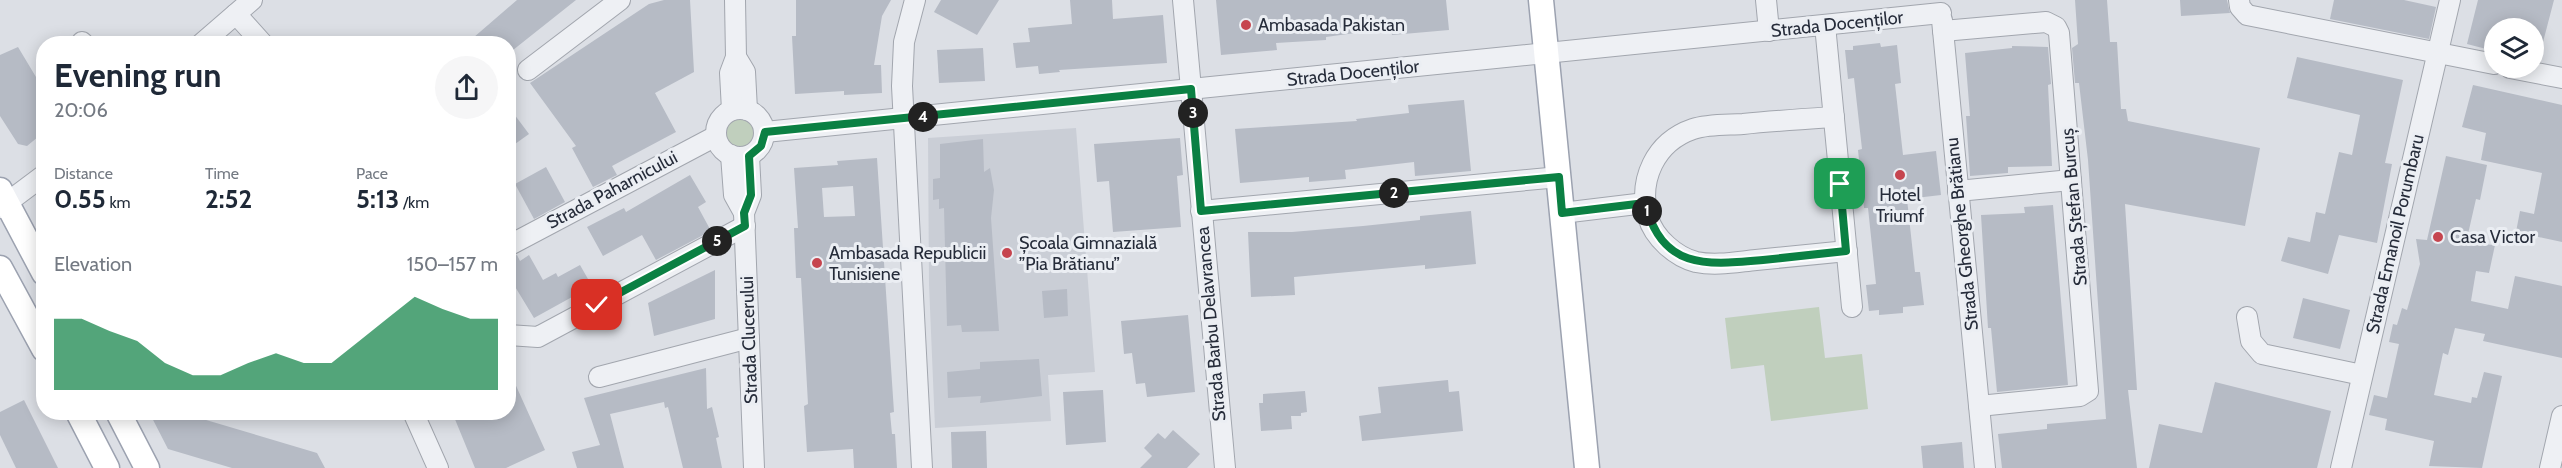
<!DOCTYPE html>
<meta charset="utf-8">
<style>
body{margin:0;font-family:Cabin,sans-serif;background:#f6f6f7;color:#1f2937;height:100vh;display:flex;flex-direction:column;font-size:22px;white-space:nowrap}
*{box-sizing:border-box;margin:0}
p{font-size:20px;color:#747a83}
.icon{flex:none;width:33px;height:33px;fill:none;stroke:currentColor;stroke-width:2;stroke-linecap:round;stroke-linejoin:round}
.map{position:relative;flex:1;overflow:hidden}
.panel{position:absolute;left:36px;top:36px;width:480px;height:384px;display:flex;flex-direction:column;background:#fff;border-radius:24px;box-shadow:0 3px 15px #0003}
.panel>*{flex:none}
.controls{position:absolute;left:2484px;top:18px;display:grid;gap:12px}
.controls a{display:grid;place-items:center;width:60px;height:60px;border-radius:50%;background:#fff;box-shadow:0 3px 15px #0003;font-size:30px}
.pin{position:absolute;display:grid;place-items:center;width:51px;height:51px;color:#fff;margin:-26px;border-radius:12px;box-shadow:0 3px 9px #0006}
.km{position:absolute;width:30px;height:30px;margin:-15px;border-radius:50%;background:#222;color:#fff;font-size:16px;line-height:30px;text-align:center}
.round{display:grid;place-items:center;flex:none;width:63px;height:63px;border-radius:32px;background:#f6f6f7}
.summary{display:flex;align-items:center;justify-content:space-between;height:102px;padding:0 18px}
h1{font-size:33px;font-weight:700;line-height:45px}
.metrics{display:grid;grid-template-columns:repeat(3,1fr);gap:9px;height:102px;padding:6px 18px}
.metrics div{display:grid;align-content:center}
.metrics b{font-size:26px;font-weight:700}
.metrics small{font-size:16px;font-weight:400}
.metrics p{font-size:16px}
.chart{height:168px;padding:12px 18px}
.chart p{display:flex;justify-content:space-between}
.chart svg{width:100%;height:108px;margin-top:6px;fill:#0b8043;opacity:.7}
.map>svg:first-child{display:block}
.built{fill:#caced6}
.green{fill:#c0cfbd}
.building{fill:#b6bbc5;fill-rule:evenodd}
.lines{fill:none;stroke-linecap:round;stroke-linejoin:round}
.minor-casing{stroke:#a2a6ae;stroke-width:22}
.major-casing{stroke:#9ca2b0;stroke-width:27}
.minor{stroke:#eef0f4;stroke-width:20}
.major{stroke:#fff;stroke-width:24}
.route-casing{stroke:#fff;stroke-width:12}
.route{stroke:#0b8043;stroke-width:8}
.poi-dot{fill:#c6454f;stroke:#ebeef3;stroke-width:2}
.labels{text-anchor:middle;dominant-baseline:central;stroke-width:6;stroke-linejoin:round;paint-order:stroke}
.street-label{font-size:18px;fill:#262c3a;stroke:#ebeef3}
.poi-label{font-size:18px;fill:#262c3a;stroke:#ebeef3;text-anchor:start}
</style>
<div class="map">
<svg width="2562" height="468" viewBox="0 0 2562 468">
<rect width="100%" height="100%" fill="#dcdfe5"/>
<polygon class="built" points="1076,128 1095,372 1048,375 1051,421 935,428 929,284 928,138"/>
<g class="green">
<circle cx="740" cy="133" r="16"/>
<polygon points="1819,307 1825,358 1862,354 1868,409 1771,421 1764,365 1731,369 1725,318"/>
</g>
<g class="building">
<polygon points="517,0 576,0 508,54 508,44 466,44"/>
<polygon points="664,0 690,0 694,72 655,93 676,132 612,166 617,175 593,187 572,148 576,146 530,83 649,4"/>
<polygon points="796,0 891,0 882,16 874,65 881,65 882,93 844,95 844,91 795,94 792,36 796,36"/>
<polygon points="941,0 999,0 977,35 934,12"/>
<polygon points="1070,0 1112,0 1113,19 1163,15 1167,63 1059,70 1060,72 1039,74 1038,66 1016,68 1013,43 1030,42 1028,28 1072,24"/>
<polygon points="1216,0 1446,0 1449,30 1392,35 1391,28 1326,37 1326,40 1276,43 1277,50 1221,55"/>
<polygon points="2075,0 2107,0 2110,42 2117,42 2121,109 2126,109 2128,121 2260,148 2245,226 2125,204 2137,390 2128,390 2137,468 2002,468 1998,434 2047,429 2047,424 2106,419 2088,160 2079,83 2075,83 2072,48 2078,44"/>
<polygon points="2180,0 2227,0 2230,13 2181,16"/>
<polygon points="2334,0 2404,0 2436,7 2429,39 2330,19"/>
<polygon points="2478,0 2554,0 2538,61 2534,60 2534,28 2494,28 2494,51 2467,44"/>
<polygon points="1880,43 1881,47 1897,45 1901,83 1895,84 1903,155 1936,151 1941,195 1907,199 1915,272 1920,272 1924,305 1903,307 1903,313 1879,315 1879,310 1869,311 1866,285 1876,284 1868,208 1864,208 1858,150 1862,149 1854,78 1848,79 1845,50 1853,50 1853,46"/>
<polygon points="2012,46 2048,47 2051,84 2048,85 2052,166 2008,167 2008,173 1970,176 1966,116 1970,116 1965,53 2012,48"/>
<polygon points="18,47 36,77 44,72 44,132 27,146 18,144 0,116 0,55"/>
<polygon points="983,48 985,81 939,83 937,50"/>
<polygon points="2297,57 2403,80 2385,163 2392,164 2377,243 2339,235 2328,274 2281,261 2288,237 2310,242 2316,212 2325,214 2339,152 2352,155 2360,115 2287,98"/>
<polygon points="2473,85 2562,105 2562,242 2516,232 2520,211 2534,214 2542,173 2481,160 2486,133 2462,127"/>
<polygon points="1464,100 1471,171 1415,176 1414,162 1345,170 1346,179 1309,182 1309,177 1240,183 1235,129 1357,121 1356,119 1409,113 1408,105"/>
<polygon points="508,106 529,134 508,149"/>
<polygon points="1180,138 1183,175 1177,176 1181,227 1113,232 1109,181 1097,182 1094,144"/>
<polygon points="983,139 984,172 990,168 994,190 991,218 999,331 962,332 961,325 947,326 944,208 939,209 939,199 933,200 933,179 940,178 940,144"/>
<polygon points="2446,156 2487,165 2480,200 2476,199 2466,243 2495,245 2489,273 2476,271 2471,301 2508,309 2515,276 2562,286 2562,358 2483,341 2485,334 2455,328 2448,355 2443,353 2434,395 2471,403 2472,397 2477,398 2484,372 2502,376 2482,468 2429,466 2434,441 2385,430 2387,419 2369,415 2374,395 2387,398 2399,344 2389,342 2393,324 2397,325 2402,308 2407,310 2420,264 2416,239 2427,240"/>
<path d="M877 158 894 412 890 413 892 434H895L897 468H854L853 449 807 452 804 406 808 404 801 278H796L794 228H798L794 168 838 165 837 161ZM853 186 855 216 824 217 822 188Z"/>
<polygon points="546,167 565,202 534,219 515,184"/>
<polygon points="690,175 706,202 698,207 711,231 656,260 642,235 603,256 587,227 624,208 626,212"/>
<polygon points="2053,205 2068,385 1997,392 1991,328 1988,328 1981,215 2025,213 2024,207"/>
<polygon points="1471,211 1476,264 1425,269 1425,265 1294,277 1295,295 1251,297 1248,232 1292,232 1363,226 1420,220 1420,216"/>
<polygon points="517,255 520,261 529,255 543,280 556,273 558,277 580,265 592,286 534,318 508,275 508,258"/>
<polygon points="715,270 715,319 654,336 648,303"/>
<polygon points="1067,289 1068,316 1044,318 1042,291"/>
<polygon points="2303,298 2350,310 2340,349 2293,338"/>
<polygon points="1188,315 1195,392 1147,397 1145,383 1136,384 1132,353 1124,354 1121,321"/>
<polygon points="1039,359 1042,396 980,403 981,396 948,398 947,372 980,369 980,362"/>
<polygon points="508,368 545,450 506,468 475,468 452,412 508,412"/>
<polygon points="706,368 707,409 712,407 719,437 716,438 722,468 683,468 668,407 665,408 664,402 610,414 624,468 577,468 572,452 600,445 584,398"/>
<polygon points="1448,380 1449,392 1459,391 1463,431 1362,441 1359,416 1381,413 1378,387"/>
<polygon points="2215,382 2331,411 2317,468 2149,468 2159,424 2202,433"/>
<polygon points="1103,390 1106,442 1066,445 1063,392"/>
<polygon points="1305,391 1307,412 1301,413 1301,416 1291,416 1292,429 1261,431 1259,403 1263,403 1263,394"/>
<polygon points="24,400 58,468 16,468 0,435 0,412"/>
<polygon points="149,412 194,412 196,417 317,453 325,468 232,468 168,449"/>
<polygon points="1173,430 1200,454 1187,468 1140,468 1152,456 1144,448 1158,433 1165,439"/>
<polygon points="986,431 987,468 952,468 951,432"/>
<polygon points="1962,442 1964,468 1923,468 1921,446"/>
</g>
<g class="lines">
<defs>
<g id="minor">
<polyline points="915,0 904,42 902,86 922,468"/>
<polyline points="1183,0 1225,468"/>
<polyline points="1766,0 1769,31"/>
<polyline points="2239,0 2240,7 2247,15 2494,64"/>
<polyline points="236,14 263,44"/>
<polyline points="1942,20 1985,468"/>
<polyline points="1825,25 1852,307"/>
<polyline points="1943,31 2046,22 2056,27 2059,33 2088,391 2080,396 1979,406"/>
<polyline points="82,42 84,44"/>
<polyline points="201,44 252,0"/>
<polyline points="736,57 745,72 747,110"/>
<polyline points="2510,68 2562,78"/>
<polyline points="528,70 620,0"/>
<circle cx="740" cy="133" r="24"/>
<polyline points="732,110 730,73 736,57 735,0"/>
<path d="M1834 117C1804 119 1773 121 1743 124 1726 125 1708 124 1693 129 1655 142 1638 180 1648 217 1654 238 1676 257 1696 262 1716 266 1736 262 1756 260 1786 257 1816 254 1847 251"/>
<polyline points="765,132 1941,13"/>
<polyline points="731,155 734,195 744,213"/>
<polyline points="749,156 751,195 744,213 754,468"/>
<polyline points="1958,191 2071,180"/>
<polyline points="0,208 44,175"/>
<polyline points="1201,211 1559,177"/>
<polyline points="1562,213 1645,203"/>
<polyline points="508,246 716,136"/>
<polyline points="2247,317 2251,341 2262,354 2362,375"/>
<polyline points="508,335 538,337 745,226"/>
<polyline points="599,377 749,338"/>
<polyline points="413,412 438,468"/>
<polyline points="2341,468 2450,0"/>
<polyline points="2550,468 2562,416"/>
</g>
<g id="major">
<polyline points="1541,0 1587,468"/>
<polyline points="0,190 44,273"/>
<polyline points="0,268 44,349"/>
<polyline points="78,412 107,468"/>
<polyline points="118,412 147,468"/>
</g>
</defs>
<use href="#minor" class="minor-casing"/>
<use href="#major" class="major-casing"/>
<use href="#minor" class="minor"/>
<use href="#major" class="major"/>
</g>
<g class="lines">
<defs>
<path id="route" d="M597 305 745 226 744 213 751 195 749 156 761 146 765 132 1191 89 1201 211 1559 177 1562 213 1645 203C1662 270 1706 265 1763 260 1791 257 1819 254 1846 251L1840 184"/>
</defs>
<use href="#route" class="route-casing"/>
<use href="#route" class="route"/>
</g>
<g class="poi-dot">
<circle cx="1246" cy="25" r="6"/>
<circle cx="1900" cy="175" r="6"/>
<circle cx="2438" cy="237" r="6"/>
<circle cx="1007" cy="253" r="6"/>
<circle cx="817" cy="263" r="6"/>
</g>
<g class="labels">
<g class="street-label">
<text transform="translate(1837 24) rotate(-6)">Strada Docenților</text>
<text transform="translate(1353 73) rotate(-6)">Strada Docenților</text>
<text transform="translate(612 190) rotate(-28)">Strada Paharnicului</text>
<text transform="translate(2074 207) rotate(-95)">Strada Ștefan Burcuș</text>
<text transform="translate(1962 234) rotate(-96)">Strada Gheorghe Brătianu</text>
<text transform="translate(2395 234) rotate(-77)">Strada Emanoil Porumbaru</text>
<text transform="translate(1211 324) rotate(-95)">Strada Barbu Delavrancea</text>
<text transform="translate(749 340) rotate(-92)">Strada Clucerului</text>
</g>
<g class="poi-label">
<text x="1258" y="25">Ambasada Pakistan</text>
<text x="1900" y="195" text-anchor="middle">Hotel<tspan x="1900" dy="21">Triumf</tspan></text>
<text x="2450" y="237">Casa Victor</text>
<text x="1019" y="243">Școala Gimnazială<tspan x="1019" dy="21">”Pia Brătianu”</tspan></text>
<text x="829" y="253">Ambasada Republicii<tspan x="829" dy="21">Tunisiene</tspan></text>
</g>
</g>
</svg>
<div class="controls">
<a><svg class="icon" aria-label="layers" viewBox="0 0 24 24"><path d="M12 4l9 5-9 5-9-5zM3 14l9 5 9-5"/></svg></a>
</div>
<div class="pin" style="left:1840px;top:184px;background:#1e9e55"><svg class="icon" aria-label="arrive" viewBox="0 0 24 24"><path d="M6 21V4h12l-3 4 3 4H6"/></svg></div>
<div class="pin" style="left:597px;top:305px;background:#d93025"><svg class="icon" aria-label="check" viewBox="0 0 24 24"><path d="M5 12l5 5 9-10"/></svg></div>
<b class="km" style="left:1647px;top:211px">1</b>
<b class="km" style="left:1394px;top:193px">2</b>
<b class="km" style="left:1193px;top:113px">3</b>
<b class="km" style="left:923px;top:117px">4</b>
<b class="km" style="left:717px;top:241px">5</b>
<section class="panel">
<div class="summary"><div><h1>Evening run</h1><p>20:06</p></div><a class="round"><svg class="icon" aria-label="share" viewBox="0 0 24 24"><path d="M12 15V3M7 8l5-5 5 5M5 13v7h14v-7"/></svg></a></div>
<div class="metrics">
<div><p>Distance</p><b>0.55<small> km</small></b></div>
<div><p>Time</p><b>2:52</b></div>
<div><p>Pace</p><b>5:13<small> /km</small></b></div>
</div>
<div class="chart"><p><span>Elevation</span>150–157 m</p>
<svg viewBox="0 0 160 44" preserveAspectRatio="none"><path d="M0 44V15L10 15L20 20L30 24L40 33L50 38L60 38L70 33L80 29L90 33L100 33L110 24L120 15L130 6L140 11L150 15L160 15V44z"/></svg>
</div>
</section>
</div>
